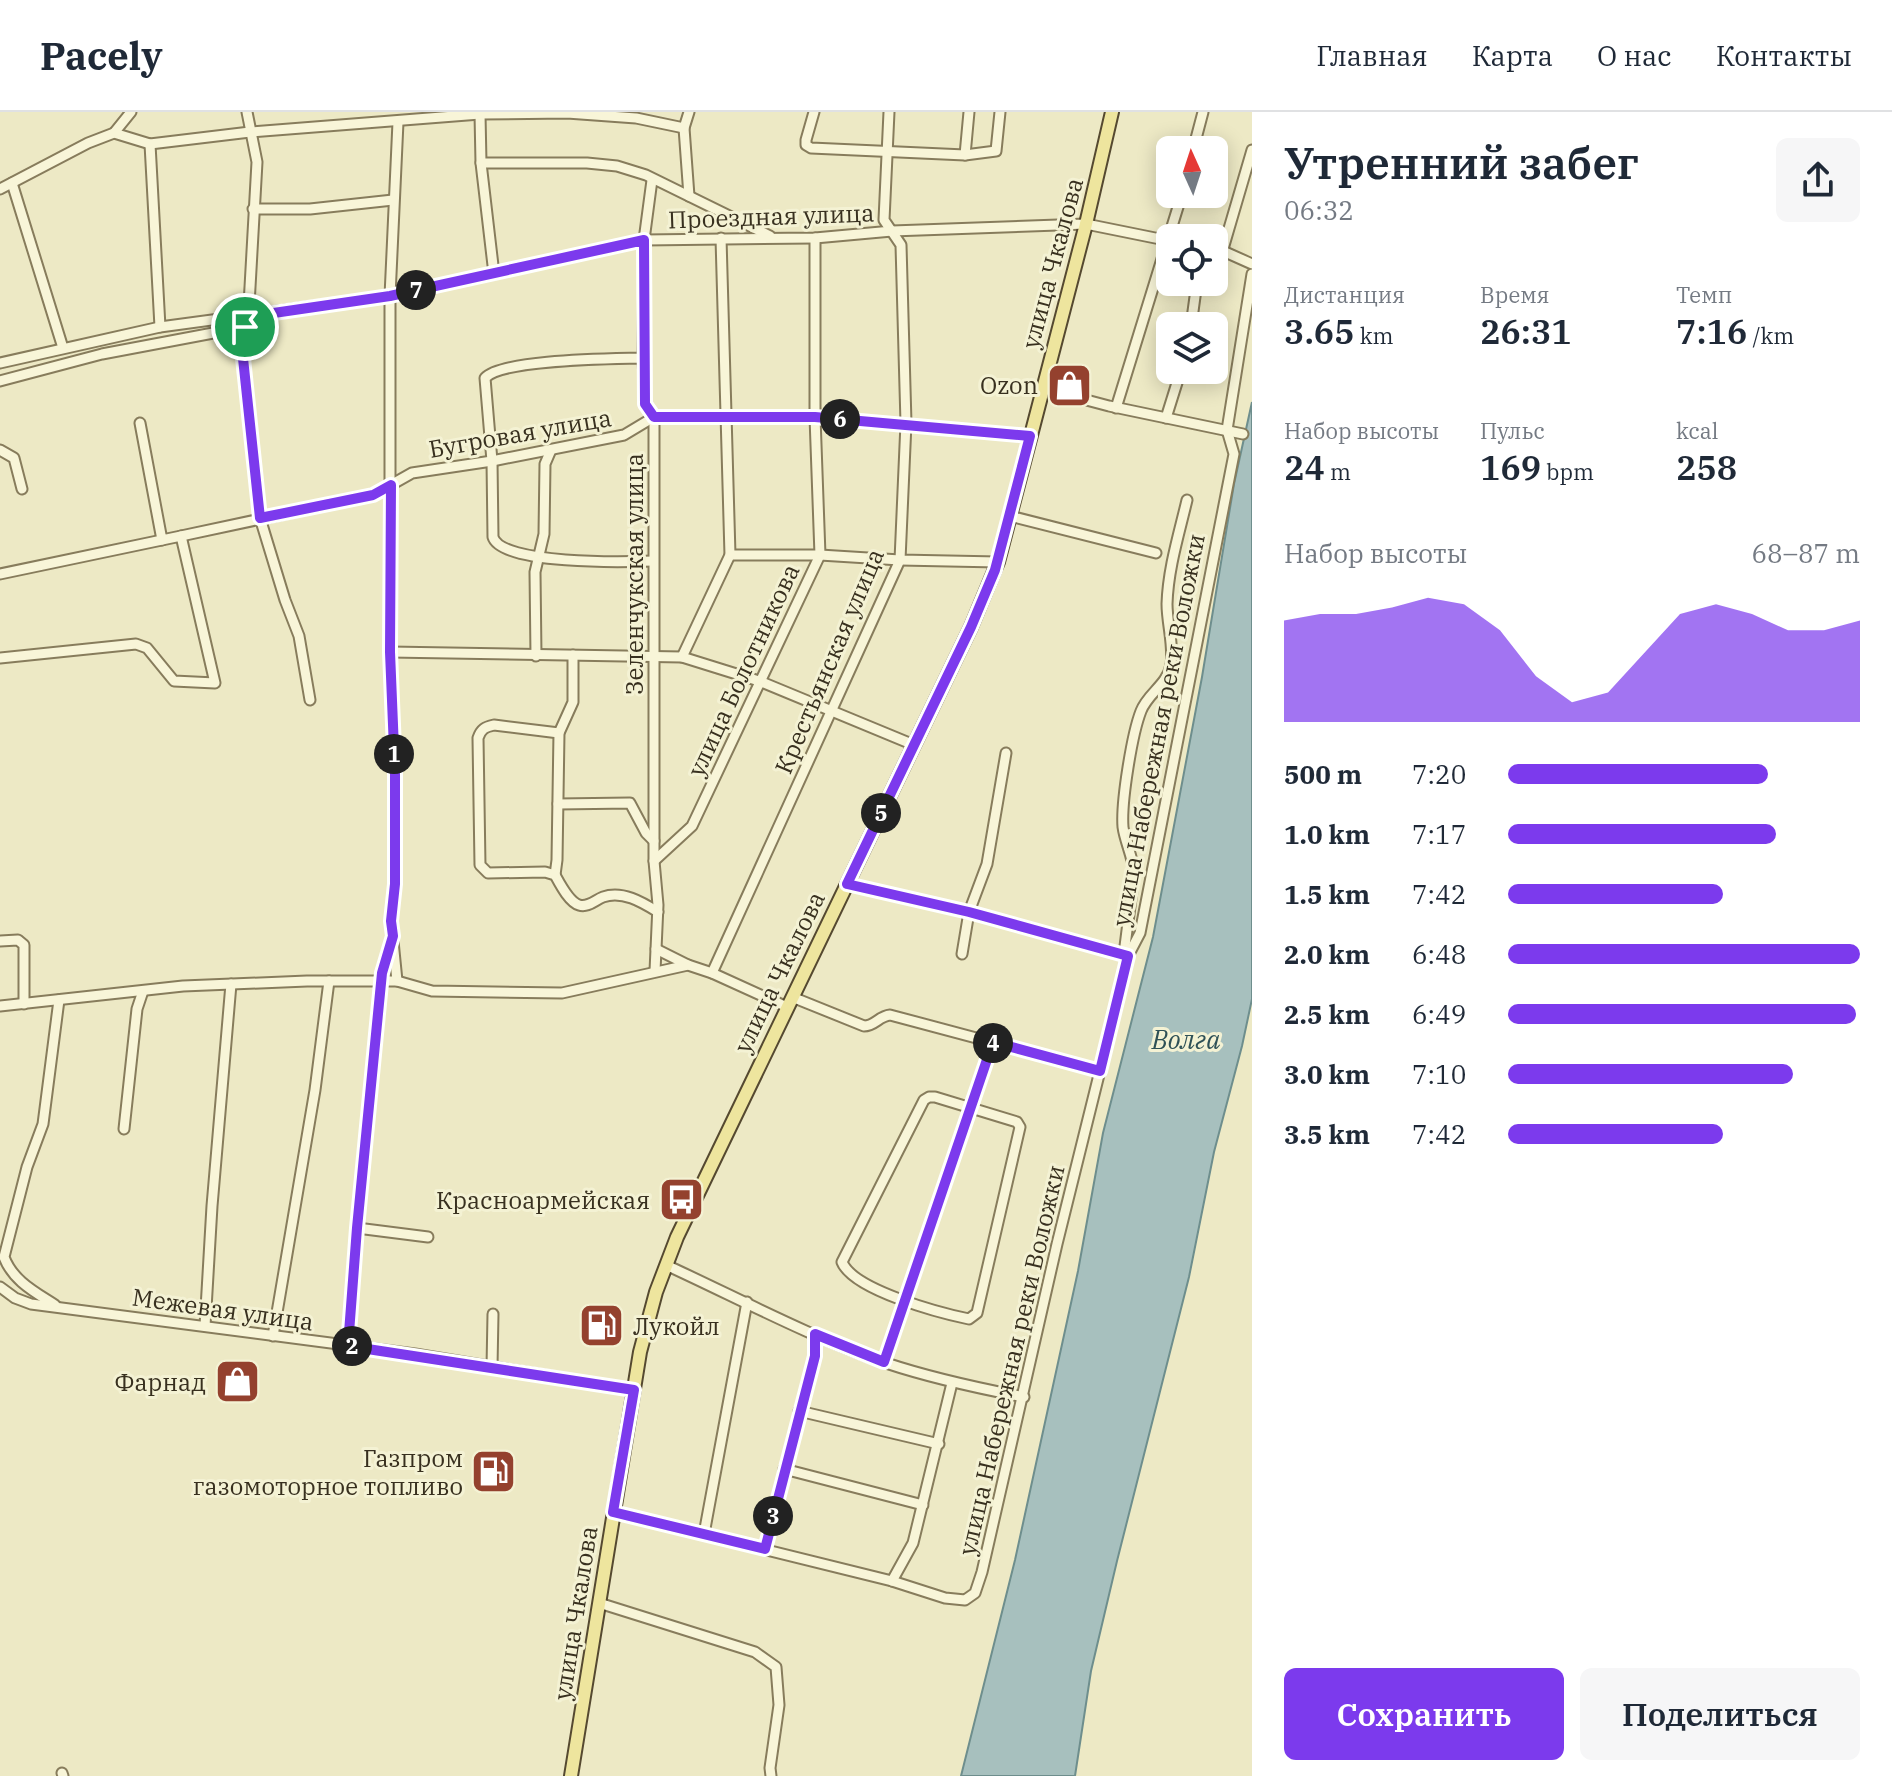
<!DOCTYPE html>
<html lang="ru">
<meta charset="utf-8">
<style>
body{margin:0;font-family:"IBM Plex Serif",serif;background:#f6f6f7;color:#1f2937;height:100vh;display:flex;flex-direction:column;font-size:30px;white-space:nowrap}
*{box-sizing:border-box;margin:0}
p{font-size:26px;color:#747a83}
.icon{flex:none;width:44px;height:44px;fill:none;stroke:currentColor;stroke-width:2;stroke-linecap:round;stroke-linejoin:round}
.map{position:relative;flex:1;overflow:hidden}
.details{display:flex;flex-direction:column;background:#fff;width:640px}
.details>*{flex:none}
.needle{width:52px;rotate:357deg}
.buttons{position:absolute;left:1156px;top:24px;display:grid;gap:16px}
.buttons a{display:grid;place-items:center;width:72px;height:72px;border-radius:12px;background:#fff;box-shadow:0 4px 20px #0003;font-size:40px}
.pin{position:absolute;display:grid;place-items:center;width:68px;height:68px;color:#fff;margin:-34px;border:4px solid #fff;border-radius:50%;box-shadow:0 2px 8px #0007}
.km{position:absolute;width:40px;height:40px;margin:-20px;border-radius:50%;background:#222;color:#fff;font-size:22px;line-height:40px;text-align:center}
.round{display:grid;place-items:center;flex:none;width:84px;height:84px;border-radius:12px;background:#f6f6f7}
.summary{display:flex;align-items:center;justify-content:space-between;height:136px;padding:0 32px}
h1{font-size:44px;font-weight:600;line-height:60px}
.stats{display:grid;grid-template-columns:repeat(3,1fr);gap:12px;height:136px;padding:8px 32px}
.stats div{display:grid;align-content:center}
.stats b{font-size:34px;font-weight:600}
.stats small{font-size:22px;font-weight:400}
.stats p{font-size:22px}
.chart{height:224px;padding:16px 32px}
.chart p{display:flex;justify-content:space-between}
.chart svg{width:100%;height:144px;margin-top:8px;fill:#7c3aed;opacity:.7}
.button{display:flex;gap:16px;margin-top:auto;padding:16px 32px}
.button a{flex:1;height:92px;border-radius:12px;background:#7c3aed;color:#fff;font-size:32px;font-weight:600;line-height:92px;text-align:center}
.button a+a{background:#f6f6f7;color:#1f2937}
ul{padding:0 32px;list-style:none;font-size:26px}
li{display:grid;grid-template-columns:128px 96px 1fr;align-items:center;height:60px}
li i{height:20px;border-radius:10px;background:#7c3aed}
header{display:flex;align-items:center;gap:48px;box-sizing:border-box;height:112px;padding:0 40px;background:#fff;border-bottom:2px solid #e0e1e3}
header strong{font-size:38px}
nav{display:flex;gap:44px;margin-inline-start:auto;font-size:28px}
main{display:flex;flex:1;min-height:0}
.map>svg:first-child{display:block}
.water{fill:#a7c0be;stroke:#6e8e8d;stroke-width:2}
.lines{fill:none;stroke-linecap:round;stroke-linejoin:round}
.minor-casing{stroke:#877c5c;stroke-width:13}
.major-casing{stroke:#554930;stroke-width:16}
.minor{stroke:#f8f5d8;stroke-width:9}
.major{stroke:#eee59e;stroke-width:12}
.route-casing{stroke:#fff;stroke-width:16}
.route{stroke:#7c3aed;stroke-width:10}
.labels{text-anchor:middle;dominant-baseline:central;stroke-width:6;stroke-linejoin:round;paint-order:stroke}
.street-label{font-size:24px;fill:#38301f;stroke:#f4f2d4}
.poi-label{font-size:24px;fill:#38301f;stroke:#f4f2d4;text-anchor:end}
.water-label{font-size:26px;font-style:italic;fill:#2f5157;stroke:#f4f2d4}
</style>
<header>
<strong>Pacely</strong>
<nav><a>Главная</a><a>Карта</a><a>О нас</a><a>Контакты</a></nav>
</header>
<main>
<div class="map">
<svg width="1252" height="1664" viewBox="0 0 1252 1664">
<rect width="100%" height="100%" fill="#ede9c5"/>
<polygon class="water" points="1252,290 1252,887 1242,934 1214,1040 1189,1165 1117,1449 1091,1559 1075,1664 961,1664 1015,1448 1078,1159 1103,1021 1153,825 1202,565 1234,372"/>
<g class="lines">
<defs>
<g id="minor">
<polyline points="247,0 257,50 249,193 242,237 260,406 285,488 299,524 310,588"/>
<polyline points="814,0 806,28 806,33 811,36 965,43 996,39 1000,0"/>
<polyline points="480,2 481,51 494,162"/>
<polyline points="114,21 131,0"/>
<polyline points="150,32 160,215"/>
<polyline points="1193,38 1203,0"/>
<polyline points="965,43 969,0"/>
<polyline points="481,51 587,51 617,54 646,63 770,124"/>
<polyline points="652,68 644,128 643,246 645,292 654,305 654,749 658,793 655,859"/>
<polyline points="12,71 63,236"/>
<polyline points="0,77 88,31 114,21 150,32 250,20 480,2 567,1 636,6 684,16"/>
<polyline points="689,84 684,16 689,0"/>
<polyline points="253,97 310,97 393,88"/>
<polyline points="1214,135 1252,152"/>
<polyline points="1223,137 1252,38"/>
<polyline points="1191,214 1197,170"/>
<path d="M643 246C614 247 502 247 485 266L492 349 493 425C501 453 625 450 653 449"/>
<polyline points="0,251 160,215 390,184 644,128 815,126 892,119 1086,112 1170,129"/>
<polyline points="0,269 102,242 245,215"/>
<polyline points="1041,276 1109,294 1243,322"/>
<polyline points="1116,296 1182,82"/>
<polyline points="1166,306 1181,258"/>
<polyline points="0,338 14,346 22,377"/>
<polyline points="1010,404 1156,441"/>
<polyline points="181,424 373,383 412,361 492,349 624,323 654,305 815,305 1030,324"/>
<polyline points="730,443 820,443 900,448 998,450"/>
<polyline points="0,462 162,428"/>
<polyline points="390,540 682,545 759,569 914,633"/>
<polyline points="536,544 535,460 544,422 545,352 551,338"/>
<polyline points="682,545 730,443 721,126"/>
<polyline points="0,546 136,532 147,536 174,569 215,571 181,424 162,428 140,311"/>
<path d="M559 621 494 613C485 615 481 617 478 626L480 753 488 761 545 760 555 763C560 772 569 790 579 793 588 796 595 788 603 785 622 778 642 790 658 800"/>
<polyline points="558,692 630,691 646,721 654,729"/>
<polyline points="654,749 692,714 820,443 815,305 815,126"/>
<polyline points="555,763 557,748 559,621 573,590 573,543"/>
<polyline points="847,772 969,800 1126,843"/>
<polyline points="0,829 18,828 24,833 24,892"/>
<polyline points="656,837 688,853"/>
<polyline points="962,842 969,800 987,752 1006,641"/>
<path d="M1124 842 1134 763C1134 746 1125 731 1123 715 1121 690 1132 622 1141 599 1148 581 1167 573 1171 553 1174 533 1167 512 1167 492 1168 457 1179 422 1187 388"/>
<polyline points="712,861 900,448 906,311 901,133 884,108 889,0"/>
<polyline points="397,869 391,809 395,772 395,661 390,540 390,184 398,10"/>
<path d="M792 885 864 914C875 914 879 904 890 903L1100 959"/>
<polyline points="0,894 183,874 307,869 397,869 432,879 562,881 688,853 712,861 787,895"/>
<path d="M929 985H935L1017 1010 1020 1015 977 1201 969 1207C940 1201 853 1178 842 1150L924 988Z"/>
<polyline points="124,1017 137,897 143,879"/>
<polyline points="357,1116 428,1125"/>
<path d="M666 1153C738 1186 810 1225 886 1251 931 1266 977 1276 1024 1285"/>
<polyline points="0,1175 15,1186 31,1192 415,1242 634,1278"/>
<path d="M55 1193C35 1180 13 1169 4 1145L27 1055 43 1012 59 888"/>
<polyline points="205,1214 212,1094 231,872"/>
<polyline points="273,1224 315,978 329,869"/>
<polyline points="348,1234 357,1116 382,861 390,832"/>
<polyline points="884,1250 993,930"/>
<polyline points="492,1255 493,1202"/>
<polyline points="799,1299 939,1332"/>
<polyline points="784,1357 923,1393"/>
<polyline points="613,1400 892,1469 945,1486 965,1488 975,1481 982,1460 1057,1132 1122,870 1128,844 1140,821 1234,342 1227,318 1252,162"/>
<polyline points="704,1422 747,1190"/>
<polyline points="765,1437 815,1244 815,1222"/>
<polyline points="892,1469 913,1431 952,1271"/>
<polyline points="599,1491 755,1540 776,1555 779,1593 770,1656 771,1664"/>
<polyline points="62,1661 63,1664"/>
</g>
<polyline id="major" points="571,1664 640,1240 656,1180 677,1125 971,515 998,450 1086,112 1112,0"/>
</defs>
<use href="#minor" class="minor-casing"/>
<use href="#major" class="major-casing"/>
<use href="#minor" class="minor"/>
<use href="#major" class="major"/>
</g>
<g class="lines">
<defs>
<polygon id="route" points="644,128 645,292 654,305 815,305 1030,324 995,458 971,515 847,772 969,800 1128,844 1100,959 993,930 884,1250 815,1222 815,1244 765,1437 613,1400 634,1278 348,1234 357,1116 382,861 393,824 391,809 395,772 395,661 390,540 391,373 373,383 260,406 242,237 246,205 390,184"/>
</defs>
<use href="#route" class="route-casing"/>
<use href="#route" class="route"/>
</g>
<defs>
<symbol id="shop-square" viewBox="-11 -11 22 22"><rect x="-9" y="-9" width="18" height="18" rx="4" fill="#94412e" stroke="#f4f2d4"/><path d="M-5-2.5h2.3a2.7 3.5 0 0 1 5.4 0H5L5.5 6h-11ZM-1.5-2.5h3a1.5 2.3 0 0 0-3 0Z" fill="#fff"/></symbol>
<symbol id="bus-square" viewBox="-11 -11 22 22"><rect x="-9" y="-9" width="18" height="18" rx="4" fill="#94412e" stroke="#f4f2d4"/><path d="M-5-6H5V4H4V6H2V4H-2V6H-4V4H-5ZM-3.5-4V0h7V-4ZM-3.5 1.2v1.5H-2V1.2ZM2 1.2v1.5H3.5V1.2Z" fill="#fff"/></symbol>
<symbol id="fuel-square" viewBox="-11 -11 22 22"><rect x="-9" y="-9" width="18" height="18" rx="4" fill="#94412e" stroke="#f4f2d4"/><path d="M-5.5-6h7V0h2V4h1.3V-2.5L3-4.5l.8-.8L6-3V5H2.5V1h-1V6h-7ZM-4.2-4.7v3.2H.2V-4.7Z" fill="#fff"/></symbol>
</defs>
<g fill-rule="evenodd">
<use href="#shop-square" x="1044" y="248" width="51" height="51"/>
<use href="#bus-square" x="656" y="1062" width="51" height="51"/>
<use href="#fuel-square" x="576" y="1188" width="51" height="51"/>
<use href="#shop-square" x="212" y="1244" width="51" height="51"/>
<use href="#fuel-square" x="468" y="1334" width="51" height="51"/>
</g>
<g class="labels">
<g class="street-label">
<text transform="translate(771 104) rotate(-2)">Проездная улица</text>
<text transform="translate(1052 151) rotate(-75)">улица Чкалова</text>
<text transform="translate(520 321) rotate(-10)">Бугровая улица</text>
<text transform="translate(634 462) rotate(-90)">Зеленчукская улица</text>
<text transform="translate(829 549) rotate(-67)">Крестьянская улица</text>
<text transform="translate(743 558) rotate(-65)">улица Болотникова</text>
<text transform="translate(1158 618) rotate(-79)">улица Набережная реки Воложки</text>
<text transform="translate(779 860) rotate(-64)">улица Чкалова</text>
<text transform="translate(223 1197) rotate(8)">Межевая улица</text>
<text transform="translate(1011 1248) rotate(-77)">улица Набережная реки Воложки</text>
<text transform="translate(575 1501) rotate(-81)">улица Чкалова</text>
</g>
<g class="poi-label">
<text x="1038" y="273">Ozon</text>
<text x="650" y="1088">Красноармейская</text>
<text x="633" y="1214" text-anchor="start">Лукойл</text>
<text x="206" y="1270">Фарнад</text>
<text x="463" y="1346">Газпром<tspan x="463" dy="28">газомоторное топливо</tspan></text>
</g>
<g class="water-label">
<text x="1186" y="927">Волга</text>
</g>
</g>
</svg>
<div class="buttons">
<a><svg class="needle" viewBox="-14 -14 28 28"><path d="M0-13l5 13h-10z" fill="#e53935"/><path d="M0 13l5-13h-10z" fill="#747a83"/></svg></a>
<a><svg class="icon" aria-label="locate" viewBox="0 0 24 24"><circle cx="12" cy="12" r="6"/><path d="M12 2v4M12 18v4M2 12h4M18 12h4"/></svg></a>
<a><svg class="icon" aria-label="layers" viewBox="0 0 24 24"><path d="M12 4l9 5-9 5-9-5zM3 14l9 5 9-5"/></svg></a>
</div>
<div class="pin" style="left:245px;top:215px;background:#1e9e55"><svg class="icon" aria-label="arrive" viewBox="0 0 24 24"><path d="M6 21V4h12l-3 4 3 4H6"/></svg></div>
<b class="km" style="left:394px;top:642px">1</b>
<b class="km" style="left:352px;top:1234px">2</b>
<b class="km" style="left:773px;top:1404px">3</b>
<b class="km" style="left:993px;top:931px">4</b>
<b class="km" style="left:881px;top:701px">5</b>
<b class="km" style="left:840px;top:307px">6</b>
<b class="km" style="left:416px;top:178px">7</b>
</div>
<section class="details">
<div class="summary"><div><h1>Утренний забег</h1><p>06:32</p></div><a class="round"><svg class="icon" aria-label="share" viewBox="0 0 24 24"><path d="M12 15V3M7 8l5-5 5 5M5 13v7h14v-7"/></svg></a></div>
<div class="stats">
<div><p>Дистанция</p><b>3.65<small> km</small></b></div>
<div><p>Время</p><b>26:31</b></div>
<div><p>Темп</p><b>7:16<small> /km</small></b></div>
</div>
<div class="stats">
<div><p>Набор высоты</p><b>24<small> m</small></b></div>
<div><p>Пульс</p><b>169<small> bpm</small></b></div>
<div><p>kcal</p><b>258</b></div>
</div>
<div class="chart"><p><span>Набор высоты</span>68–87 m</p>
<svg viewBox="0 0 160 44" preserveAspectRatio="none"><path d="M0 44V13L10 11L20 11L30 9L40 6L50 8L60 16L70 30L80 38L90 35L100 23L110 11L120 8L130 11L140 16L150 16L160 13V44z"/></svg>
</div>
<ul>
<li><b>500 m</b>7:20<i style="width:74%"></i></li>
<li><b>1.0 km</b>7:17<i style="width:76%"></i></li>
<li><b>1.5 km</b>7:42<i style="width:61%"></i></li>
<li><b>2.0 km</b>6:48<i style="width:100%"></i></li>
<li><b>2.5 km</b>6:49<i style="width:99%"></i></li>
<li><b>3.0 km</b>7:10<i style="width:81%"></i></li>
<li><b>3.5 km</b>7:42<i style="width:61%"></i></li>
</ul>
<div class="button"><a>Сохранить</a><a>Поделиться</a></div>
</section>
</main>
